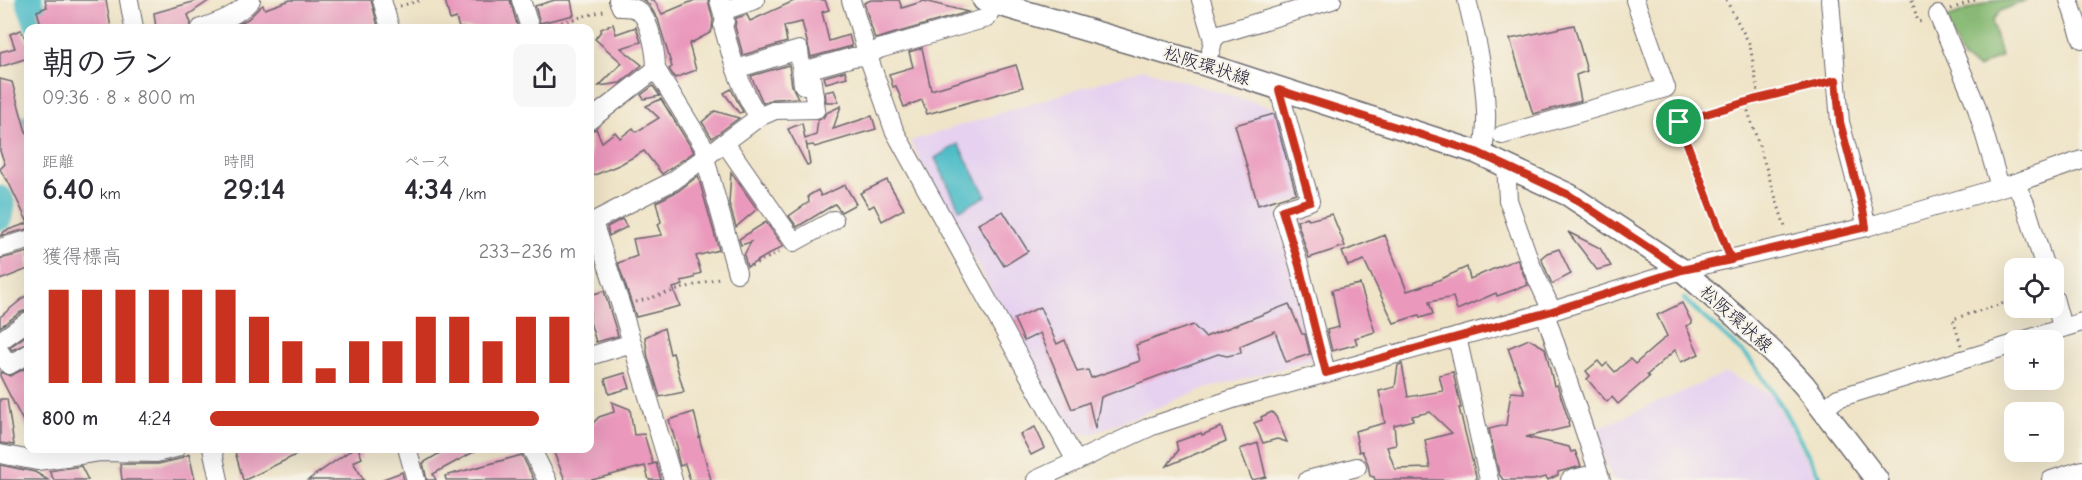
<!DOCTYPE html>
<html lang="ja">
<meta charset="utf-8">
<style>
body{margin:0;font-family:"Comic Neue","Klee One",sans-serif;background:#f7f7f7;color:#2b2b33;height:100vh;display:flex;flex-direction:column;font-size:22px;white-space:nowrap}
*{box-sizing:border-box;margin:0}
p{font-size:20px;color:#7c7c81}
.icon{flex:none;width:33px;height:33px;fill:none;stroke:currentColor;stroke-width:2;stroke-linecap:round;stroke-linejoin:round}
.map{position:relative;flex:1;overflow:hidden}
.details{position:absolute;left:24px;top:24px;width:570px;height:429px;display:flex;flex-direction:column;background:#fff;border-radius:12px;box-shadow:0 6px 24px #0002}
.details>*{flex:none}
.tools{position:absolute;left:2004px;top:258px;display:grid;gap:12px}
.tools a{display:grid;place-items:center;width:60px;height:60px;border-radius:12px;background:#fff;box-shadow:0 6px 24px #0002;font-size:30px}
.pin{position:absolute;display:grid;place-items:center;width:51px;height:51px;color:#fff;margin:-26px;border:3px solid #fff;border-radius:50%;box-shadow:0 2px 6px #0007}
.round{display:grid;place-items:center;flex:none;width:63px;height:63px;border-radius:12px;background:#f7f7f7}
.overview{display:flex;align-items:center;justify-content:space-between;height:102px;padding:0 18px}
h1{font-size:33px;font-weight:800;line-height:45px}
.stats{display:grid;grid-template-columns:repeat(3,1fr);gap:9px;height:102px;padding:6px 18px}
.stats div{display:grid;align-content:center}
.stats b{font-size:30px;font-weight:800}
.stats small{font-size:16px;font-weight:400}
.stats p{font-size:16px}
.chart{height:168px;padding:12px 18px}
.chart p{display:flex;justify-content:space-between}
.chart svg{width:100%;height:108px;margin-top:6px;stroke:#c8321e;stroke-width:6}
ul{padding:0 18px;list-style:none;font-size:20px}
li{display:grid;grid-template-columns:96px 72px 1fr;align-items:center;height:45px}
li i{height:15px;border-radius:8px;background:#c8321e}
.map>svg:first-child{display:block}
.built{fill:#e6d2f0}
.forest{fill:#88ba74;stroke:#556e58;stroke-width:1.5}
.water{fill:#50bdc8;stroke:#397082;stroke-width:1.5}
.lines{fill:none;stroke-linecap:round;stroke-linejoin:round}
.stream{stroke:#50bdc8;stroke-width:4.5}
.river{stroke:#50bdc8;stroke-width:27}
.building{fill:#ea98bc;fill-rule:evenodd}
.minor-casing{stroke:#6a666c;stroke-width:20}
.major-casing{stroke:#6a666c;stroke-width:25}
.path{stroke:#6a666c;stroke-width:3;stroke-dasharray:1.5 4.5;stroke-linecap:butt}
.minor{stroke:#fff;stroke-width:18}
.major{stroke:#fff;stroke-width:22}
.route-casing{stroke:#fff;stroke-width:12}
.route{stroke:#c8321e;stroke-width:8}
.labels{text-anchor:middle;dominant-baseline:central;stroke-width:4.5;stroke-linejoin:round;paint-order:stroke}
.street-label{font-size:18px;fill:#22223b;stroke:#f7f3e8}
</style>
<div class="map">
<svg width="2082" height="480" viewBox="0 0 2082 480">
<rect width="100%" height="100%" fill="#f7f3e8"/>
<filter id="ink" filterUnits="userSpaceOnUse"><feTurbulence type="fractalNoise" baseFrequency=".0167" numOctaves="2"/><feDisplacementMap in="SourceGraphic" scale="12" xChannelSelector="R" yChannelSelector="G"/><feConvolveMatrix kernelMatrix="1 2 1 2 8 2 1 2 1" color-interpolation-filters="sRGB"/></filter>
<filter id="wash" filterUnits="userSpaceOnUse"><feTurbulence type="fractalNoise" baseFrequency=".008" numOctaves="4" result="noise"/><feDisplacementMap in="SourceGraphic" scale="24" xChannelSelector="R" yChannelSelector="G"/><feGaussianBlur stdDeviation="1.35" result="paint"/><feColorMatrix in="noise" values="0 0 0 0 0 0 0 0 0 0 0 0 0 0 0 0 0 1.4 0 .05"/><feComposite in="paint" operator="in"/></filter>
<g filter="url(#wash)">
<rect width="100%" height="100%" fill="#efe4c7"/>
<g class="built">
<polygon points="1143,69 1280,110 1304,198 1276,207 1317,359 1198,391 1089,435 1069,433 910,141"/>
<polygon points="1725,373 1771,394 1818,480 1613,480 1594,430"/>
</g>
<polygon class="forest" points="1993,0 2027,0 2000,11 1992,21 2001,56 1978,68 1963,59 1945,19"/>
<polygon class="water" points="958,144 986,196 960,210 935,158"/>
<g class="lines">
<polyline class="stream" points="1684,299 1749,358 1781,405 1822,480"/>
<g class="river">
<polyline points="29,0 39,28"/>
<polyline points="0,140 28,128"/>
<polyline points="0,199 2,206 0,217"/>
</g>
</g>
<g id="blocks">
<g class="building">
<polygon points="45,0 106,0 111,28 42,28 37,11 47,7"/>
<polygon points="200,0 210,0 188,15 191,23 190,28 156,28 154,13"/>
<polygon points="290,0 371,0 378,26 371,28 231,28 248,19 260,7 263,5 265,9"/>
<polygon points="445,0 510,0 518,28 459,28 456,18 450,20"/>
<polygon points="555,0 571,0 574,15 540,23 535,6"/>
<polygon points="643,0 654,0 662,14 695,0 708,0 713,20 712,29 710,33 689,44 696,70 675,78 669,69 672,67 658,19 649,5"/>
<polygon points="796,0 825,0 829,10 822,12 829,41 849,35 852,46 811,57 802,22 784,26 787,42 743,55 735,27 736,18 747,15 750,21"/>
<polygon points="871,0 899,0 902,8 924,1 968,12 875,39 864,3"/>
<polygon points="613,24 616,34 636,27 641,42 621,48 642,65 620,83 599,86 622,63 595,39 601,31 601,29"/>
<polygon points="1574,25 1587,71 1576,75 1581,101 1533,114 1510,39"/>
<polygon points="21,30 28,44 28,58 0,67 0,52 15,48 10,34"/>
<polygon points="922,48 931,90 1016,65 1023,87 927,114 922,100 904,107 896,86 893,87 889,74 913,67 909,52"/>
<polygon points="789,65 792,86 798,98 774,99 763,103 751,76"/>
<polygon points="845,71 847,77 826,83 824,77"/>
<polygon points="0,79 12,82 26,132 28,131 28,223 7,179 6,180 0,169 5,164 0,151"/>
<polygon points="653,86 660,96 644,99 641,95"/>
<polygon points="731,89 743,112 739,113 724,93"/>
<polygon points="834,90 839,102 826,102 825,92"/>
<polygon points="661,99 694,152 662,174 644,151 619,165 590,177 590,131 596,129 602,142 615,132 620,138 633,128 636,132 659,118 646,106"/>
<polygon points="841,106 833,129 872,116 876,129 815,147 813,145 807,146 806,142 810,164 807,165 788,129 802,123 805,139 816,135 818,120 823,118 826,113"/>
<polygon points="715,111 739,118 712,138 702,122"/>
<polygon points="1274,114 1296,193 1258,205 1235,125"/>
<polygon points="731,172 757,209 736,227 729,203"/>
<polygon points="698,176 719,250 696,256 701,273 695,275 694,278 681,281 683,285 673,288 680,306 636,317 618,263 637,256 633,239 662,235 658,224 661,222 656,202 678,191"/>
<polygon points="887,180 904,209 882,221 874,205 869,208 860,193"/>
<polygon points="845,185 856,204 841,212 835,204 797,227 789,216 809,202 808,196 818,190 821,196"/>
<polygon points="1003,211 1028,251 1004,266 978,224"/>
<polygon points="1332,214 1345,246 1309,258 1297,221 1307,217 1309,220"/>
<polygon points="622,219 627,227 609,236 607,227"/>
<polygon points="766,222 783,246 747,267 744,255 751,242 741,245 739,239"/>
<polygon points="28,223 28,229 0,236 5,231"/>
<polygon points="1568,232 1600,248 1611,266 1597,270"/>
<polygon points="1385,235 1407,291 1432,283 1467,267 1470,279 1517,259 1528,285 1497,296 1496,293 1457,310 1453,297 1429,302 1433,314 1420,318 1419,315 1394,323 1364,260 1348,266 1342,252"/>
<polygon points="1559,249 1571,274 1552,284 1541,258 1547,253"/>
<polygon points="28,252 28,269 0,280 0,259"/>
<polygon points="1360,284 1375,332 1355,338 1357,344 1332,351 1327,330 1339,327 1332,290"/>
<polygon points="604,291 618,336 596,342 590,322 590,295"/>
<polygon points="28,294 28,310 21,312 0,327 0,317"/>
<polygon points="1682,303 1692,323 1686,326 1699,354 1681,362 1675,350 1647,375 1649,377 1618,404 1612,397 1607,402 1587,379 1590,376 1586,371 1598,361 1603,367 1607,363 1615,372 1630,359 1635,364 1667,336 1657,315"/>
<polygon points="1289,304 1302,334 1305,334 1310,354 1286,362 1275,331 1240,346 1241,353 1227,356 1218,354 1101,397 1095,429 1089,402 1072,409 1040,333 1024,341 1014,319 1040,307 1057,344 1065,340 1077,372 1088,370 1091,378 1140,361 1136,345 1158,337 1193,325 1205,337"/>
<polygon points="664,328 670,354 673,353 684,392 660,397 648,358 645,337"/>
<polygon points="28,334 28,343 12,350 10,347"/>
<polygon points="1529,339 1545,348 1554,386 1557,385 1569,421 1568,422 1569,427 1526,437 1569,447 1571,452 1575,451 1581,466 1558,472 1558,475 1548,480 1546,477 1533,480 1503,480 1499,474 1489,429 1506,425 1511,392 1524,393 1508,348"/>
<path d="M1402 364 1408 397 1443 391 1439 375 1453 372 1461 408H1459L1477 480H1375L1374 477 1370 476 1368 464 1362 451 1359 452 1355 431 1385 423 1379 391 1395 387 1398 365ZM1430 412 1452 433 1425 440 1430 468 1395 469 1387 447 1396 445 1394 425 1413 420 1412 416Z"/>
<polygon points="28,367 28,431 0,376 0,372 10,376"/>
<polygon points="625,373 630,388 609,394 605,379"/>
<polygon points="0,399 7,399 14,445 0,443"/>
<polygon points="612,402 630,409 634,435 644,434 653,464 649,465 656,463 661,480 649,480 645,466 592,480 565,480 552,448 590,448 590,426 599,417 614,412"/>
<polygon points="694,412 700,437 699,437 711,480 690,480 685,464 680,466 676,450 678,450 669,420"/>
<polygon points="1272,412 1276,417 1287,442 1277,439 1263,443 1254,423 1262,420 1261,417"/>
<polygon points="1035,427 1045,448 1031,455 1020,434"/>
<polygon points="1221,427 1226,441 1167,466 1178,451 1176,442 1201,433 1202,435"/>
<polygon points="1258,443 1266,477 1252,480 1240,449"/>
<polygon points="234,448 310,448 245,480 243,480"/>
<polygon points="354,448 358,448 362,458 353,462 364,480 308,480"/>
<polygon points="448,448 481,448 433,474 436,480 427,480 423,463"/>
<polygon points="189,454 195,480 122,480 120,464 158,464 179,459"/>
<polygon points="522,455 534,480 446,480 445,476"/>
<polygon points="0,465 35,472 48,480 0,480"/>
<polygon points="81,466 88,480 54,480 49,471"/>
<polygon points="402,472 404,480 383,480 383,479"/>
</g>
</g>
</g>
<g filter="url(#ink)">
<use href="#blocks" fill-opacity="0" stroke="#6a666c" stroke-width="1.5"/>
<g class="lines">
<defs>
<g id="minor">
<polyline points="129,0 134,28"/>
<polyline points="382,0 390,28"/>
<polyline points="521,0 530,28"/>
<path d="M618 0 621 7C627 7 635 7 640 12 651 23 656 54 656 69"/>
<polyline points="851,0 868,56 894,130 1076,461"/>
<polyline points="1201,0 1213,40 1211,50"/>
<path d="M1467 0C1476 37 1485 74 1486 112 1487 126 1484 141 1483 155"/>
<polyline points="1830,0 1840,122 1863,209 1866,227"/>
<polyline points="2069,0 2082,39"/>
<polyline points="723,11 755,0"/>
<polyline points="1938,15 1976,105 2000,187"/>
<path d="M201 28C220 22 238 15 251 0"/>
<polyline points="1213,40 1219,34 1332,0"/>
<polyline points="736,69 799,50 803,85"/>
<polyline points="1279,90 1310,201 1282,210 1299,265 1326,373"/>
<polyline points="759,117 775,110 816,109 810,69 853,57 868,56 879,49 987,18 994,3"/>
<polyline points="590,120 656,69 709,155"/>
<polyline points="1502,135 1666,88 1635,0"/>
<polyline points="725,143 794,242 834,220"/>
<polyline points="705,158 737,273"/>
<polyline points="1506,164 1508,200 1531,265 1552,311"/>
<polyline points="2015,183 2025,203 2045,268"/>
<polyline points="593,222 621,306 673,480"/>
<path d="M590 223 673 181 759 117C740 89 732 58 723 26L725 21 719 0"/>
<polyline points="0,248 28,240"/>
<polyline points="2054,298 2062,327"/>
<polyline points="1545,313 1601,480"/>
<polyline points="1457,337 1489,480"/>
<polyline points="2025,340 2082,322"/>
<polyline points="0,341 28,321"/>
<polyline points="0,352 9,365 28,354"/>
<polyline points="590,356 632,343"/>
<polyline points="1824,409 1838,398 2014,344"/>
<polyline points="212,448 219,480"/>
<polyline points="531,448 547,480"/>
<polyline points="408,451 416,480"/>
<polyline points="0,454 37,461 100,452 156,453 176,448"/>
<polyline points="1036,480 1152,426 1236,398 1552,311 1682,270 1866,227 2015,183 2082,160"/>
<polyline points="1308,480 1357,467"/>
<polyline points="1570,480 1598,473"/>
<polyline points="2051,480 2082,470"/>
</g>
<polyline id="major" points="984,0 1207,65 1476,152 1569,195 1682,270 1736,317 1782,361 1804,385 1877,480"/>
</defs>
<use href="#minor" class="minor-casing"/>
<use href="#major" class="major-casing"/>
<g class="path">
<polyline points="1726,0 1750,45 1758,92 1753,100 1822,83"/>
<polyline points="1912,0 1918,22 1923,21"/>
<polyline points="400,6 422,0"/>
<polyline points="1951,9 1975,0"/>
<polyline points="544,27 607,10"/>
<polyline points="1671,102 1725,244"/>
<polyline points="1679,122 1753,100 1747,108 1786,230"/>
<polyline points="751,266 782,251"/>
<polyline points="636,302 722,277"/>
<polyline points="1961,345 1953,319 2014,300"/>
</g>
<use href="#minor" class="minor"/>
<use href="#major" class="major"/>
</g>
</g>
<g class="lines" filter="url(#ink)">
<defs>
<polyline id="route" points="1679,122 1731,260 1682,270 1552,311 1326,373 1299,265 1282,210 1310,201 1279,90 1476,152 1569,195 1682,270 1866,227 1863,209 1840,122 1836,80 1753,100 1679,122"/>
</defs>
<use href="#route" class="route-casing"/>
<use href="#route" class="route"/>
</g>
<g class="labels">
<g class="street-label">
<text transform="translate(1207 66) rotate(18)">松阪環状線</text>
<text transform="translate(1736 319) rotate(42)">松阪環状線</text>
</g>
</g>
</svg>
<div class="tools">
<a><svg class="icon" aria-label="locate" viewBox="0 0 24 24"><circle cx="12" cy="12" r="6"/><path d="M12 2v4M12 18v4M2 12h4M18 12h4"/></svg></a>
<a>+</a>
<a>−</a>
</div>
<div class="pin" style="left:1679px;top:122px;background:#1e9e55"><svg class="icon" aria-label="arrive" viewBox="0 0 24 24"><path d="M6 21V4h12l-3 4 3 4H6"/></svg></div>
<section class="details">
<div class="overview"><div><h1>朝のラン</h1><p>09:36 · 8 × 800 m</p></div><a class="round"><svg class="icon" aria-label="share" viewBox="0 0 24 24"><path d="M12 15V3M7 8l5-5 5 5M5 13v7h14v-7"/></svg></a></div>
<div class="stats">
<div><p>距離</p><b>6.40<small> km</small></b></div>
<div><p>時間</p><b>29:14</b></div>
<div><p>ペース</p><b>4:34<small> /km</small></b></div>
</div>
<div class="chart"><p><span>獲得標高</span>233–236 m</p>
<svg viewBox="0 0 160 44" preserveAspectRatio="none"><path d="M5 44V6M15 44V6M25 44V6M35 44V6M45 44V6M55 44V6M65 44V17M75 44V27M85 44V38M95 44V27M105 44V27M115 44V17M125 44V17M135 44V27M145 44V17M155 44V17"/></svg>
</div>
<ul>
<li><b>800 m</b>4:24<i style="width:90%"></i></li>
</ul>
</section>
</div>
